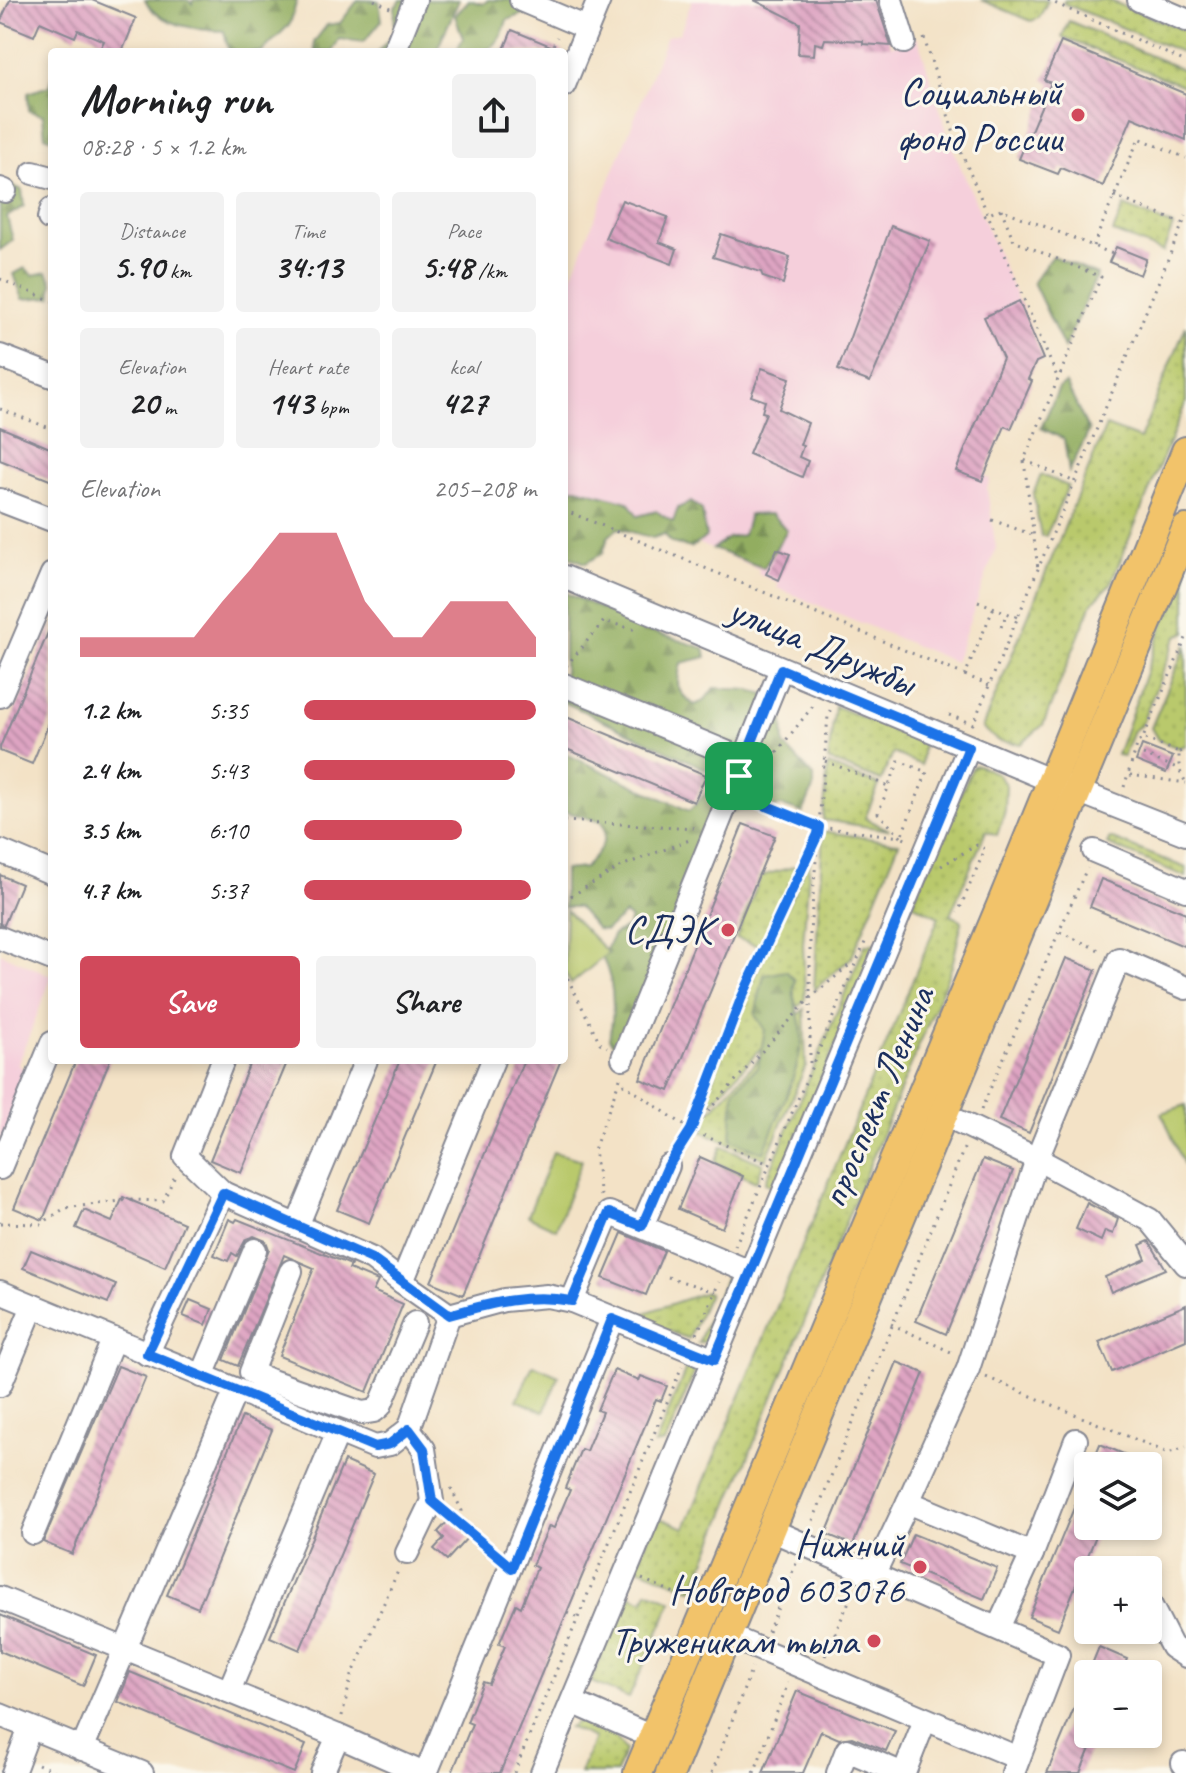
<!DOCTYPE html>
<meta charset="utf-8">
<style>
body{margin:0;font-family:Caveat,sans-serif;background:#f2f2f2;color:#202124;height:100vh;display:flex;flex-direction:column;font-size:30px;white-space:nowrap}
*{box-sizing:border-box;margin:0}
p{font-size:26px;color:#757577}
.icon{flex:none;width:44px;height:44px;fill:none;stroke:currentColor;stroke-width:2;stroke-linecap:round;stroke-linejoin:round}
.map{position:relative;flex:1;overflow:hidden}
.side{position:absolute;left:48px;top:48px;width:520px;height:1016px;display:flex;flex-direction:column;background:#fff;border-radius:8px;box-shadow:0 4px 12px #0003}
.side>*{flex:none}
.fabs{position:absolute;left:1074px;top:1452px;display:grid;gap:16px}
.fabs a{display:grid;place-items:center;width:88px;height:88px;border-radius:8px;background:#fff;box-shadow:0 4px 12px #0003;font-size:40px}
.pin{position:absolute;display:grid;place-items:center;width:68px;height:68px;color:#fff;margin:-34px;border-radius:16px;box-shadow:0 4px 12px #0006}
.round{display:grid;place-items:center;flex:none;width:84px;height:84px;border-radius:8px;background:#f2f2f2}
.summary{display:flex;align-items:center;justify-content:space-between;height:136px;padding:0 32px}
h1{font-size:44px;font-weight:700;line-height:60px}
.stats{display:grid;grid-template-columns:repeat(3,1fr);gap:12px;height:136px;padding:8px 32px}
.stats div{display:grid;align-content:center;border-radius:8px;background:#f2f2f2;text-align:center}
.stats b{font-size:34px;font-weight:700}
.stats small{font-size:22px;font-weight:400}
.stats p{font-size:22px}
.chart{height:224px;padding:16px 32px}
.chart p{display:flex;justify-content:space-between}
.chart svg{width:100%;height:144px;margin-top:8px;fill:#d1495b;opacity:.7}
.cta{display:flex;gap:16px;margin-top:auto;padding:16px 32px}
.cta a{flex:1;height:92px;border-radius:8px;background:#d1495b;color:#fff;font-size:32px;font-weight:700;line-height:92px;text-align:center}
.cta a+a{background:#f2f2f2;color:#202124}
ul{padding:0 32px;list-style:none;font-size:26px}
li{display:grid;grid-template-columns:128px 96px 1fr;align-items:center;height:60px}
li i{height:20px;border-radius:10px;background:#d1495b}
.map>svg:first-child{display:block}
.built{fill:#f5cfdb}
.grass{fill:url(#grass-dots);stroke:#6a7c65;stroke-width:2}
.forest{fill:url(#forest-firs);stroke:#566e5f;stroke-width:2}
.park{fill:#b9c96c;stroke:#6a7c65;stroke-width:2}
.building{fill:url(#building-back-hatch)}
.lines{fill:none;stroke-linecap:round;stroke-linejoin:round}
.minor-casing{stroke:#878892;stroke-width:26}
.major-casing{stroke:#878892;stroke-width:32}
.path{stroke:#878892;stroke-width:3;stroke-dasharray:2 6;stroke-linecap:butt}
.minor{stroke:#fff;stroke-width:22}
.major{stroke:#f2c36a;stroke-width:28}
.route-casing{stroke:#fff;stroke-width:16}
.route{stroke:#1a73e8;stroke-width:10}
.poi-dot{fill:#d1495b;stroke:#fbf7ec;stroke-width:3}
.labels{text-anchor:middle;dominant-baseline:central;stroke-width:6;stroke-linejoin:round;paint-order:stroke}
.poi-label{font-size:40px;fill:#1b2f5e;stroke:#fbf7ec;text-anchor:end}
.street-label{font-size:40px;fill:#1b2f5e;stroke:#fbf7ec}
</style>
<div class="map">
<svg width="1186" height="1773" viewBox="0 0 1186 1773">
<defs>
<pattern id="grass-dots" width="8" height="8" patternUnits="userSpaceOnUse" patternTransform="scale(2)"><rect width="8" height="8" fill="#b9c96c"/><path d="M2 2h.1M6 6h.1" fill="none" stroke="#9ead60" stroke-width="1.8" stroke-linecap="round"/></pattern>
<pattern id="forest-firs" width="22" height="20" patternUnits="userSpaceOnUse" patternTransform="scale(2)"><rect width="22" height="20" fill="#92ad60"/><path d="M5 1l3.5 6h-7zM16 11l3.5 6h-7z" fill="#768d52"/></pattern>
<pattern id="building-back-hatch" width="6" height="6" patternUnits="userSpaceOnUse" patternTransform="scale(2)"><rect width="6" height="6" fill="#dea4c2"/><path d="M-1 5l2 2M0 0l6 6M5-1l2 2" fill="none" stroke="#b386a1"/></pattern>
</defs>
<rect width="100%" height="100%" fill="#fbf7ec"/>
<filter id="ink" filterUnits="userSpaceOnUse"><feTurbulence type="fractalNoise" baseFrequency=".0125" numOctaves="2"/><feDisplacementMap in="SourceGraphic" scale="16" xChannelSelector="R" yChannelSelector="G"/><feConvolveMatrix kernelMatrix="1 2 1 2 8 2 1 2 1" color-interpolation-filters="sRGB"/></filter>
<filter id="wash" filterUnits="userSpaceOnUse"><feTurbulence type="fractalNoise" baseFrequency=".006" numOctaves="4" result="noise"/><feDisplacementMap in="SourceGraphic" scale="32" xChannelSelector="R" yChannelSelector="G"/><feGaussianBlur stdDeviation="1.8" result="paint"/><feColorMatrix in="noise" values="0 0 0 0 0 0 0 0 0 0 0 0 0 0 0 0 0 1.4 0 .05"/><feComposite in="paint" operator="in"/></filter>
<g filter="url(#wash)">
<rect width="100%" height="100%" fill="#f3e2c6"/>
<g class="built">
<polygon points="692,0 876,0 891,46 918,38 950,142 1043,359 1033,363 1028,379 1032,381 1011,429 1004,427 984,476 990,479 987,489 996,548 955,662 777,588 779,583 758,574 759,569 564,487 564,296 667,36 680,33"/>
<polygon points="0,953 52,976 18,1064 30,1075 0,1144"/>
</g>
<g class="grass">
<polygon points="981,0 1044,0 1048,1 1039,18 1031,21"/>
<polygon points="1065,0 1108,0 1186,31 1186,54 1063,3"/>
<polygon points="1069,21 1186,71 1186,87 1062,37"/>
<polygon points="1124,206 1173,226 1163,252 1113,232"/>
<polygon points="1186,326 1186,402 1110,585 1092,603 1043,725 1021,744 998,741 982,728 1106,426 1140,439"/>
<polygon points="1041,475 1068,486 1046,536 1041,536 1033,494"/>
<polygon points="1186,559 1186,632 1177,636 1141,725 1133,731 1123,756 1117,755"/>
<polygon points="1186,645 1186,745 1179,748 1158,740 1151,728"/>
<polygon points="835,706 923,743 921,765 893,753 881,781 828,760"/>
<polygon points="828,765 879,785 865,818 889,830 823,820"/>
<polygon points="978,765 996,773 1006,785 1005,811 997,835 986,831 950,915 962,921 952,966 693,1590 636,1567 657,1517 685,1528 939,917 912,904 973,766"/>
<polygon points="823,831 899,843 852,957 814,990"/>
<polygon points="1110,838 1186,868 1186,877 1107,844"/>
<polygon points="810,857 803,944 805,999 697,1119 745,997"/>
<polygon points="800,865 762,947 736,938 761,876"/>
<polygon points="878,943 776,1187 765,1183 865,945"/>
<polygon points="804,1009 806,1065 766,1160 695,1128"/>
<polygon points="722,1146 763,1164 756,1182 715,1162"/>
<polygon points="728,1271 736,1279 712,1340 698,1343"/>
<polygon points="706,1292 709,1293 689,1339 633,1317"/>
<polygon points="689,1361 695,1371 665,1443 655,1445"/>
<polygon points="648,1591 672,1601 629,1698 591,1682 615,1616 621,1617 630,1595 644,1601"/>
<polygon points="580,1720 613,1733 625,1750 616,1773 580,1773 594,1738 569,1727"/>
</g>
<g class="forest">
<path d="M145 0H188L192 4 193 0H297L290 24 262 52H229L224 31C199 30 157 25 145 0Z"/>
<polygon points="358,0 379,1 382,20 364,42 339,39 332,52 315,52 314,42 327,25 340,23"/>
<polygon points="401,0 459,0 436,52 378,52 394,33 395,7"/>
<path d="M469 0 483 4 488 0H528L526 13 507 20C497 53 487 52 456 52L463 38 455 16Z"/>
<polygon points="52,76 52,139 45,136 43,115 29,111 28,93 49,86"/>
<polygon points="0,180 22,190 24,206 7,217 13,240 0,250"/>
<polygon points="1052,256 1097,275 1064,348 1033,282"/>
<polygon points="25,268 33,275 47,272 52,282 52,297 23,299 14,274"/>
<polygon points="1066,384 1089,431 1069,472 1064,439 1041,428 1059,388"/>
<polygon points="577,488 628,502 638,516 656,511 673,522 678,508 691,502 702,510 706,537 691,548 672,543 664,534 653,538 618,528 608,537 603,553 586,563 564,555 564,489"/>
<polygon points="771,514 787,530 764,568 713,549 728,538 743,535 749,515"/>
<path d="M564 592 655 633 704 648 706 657 681 663C676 685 675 692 695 705L704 701 714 688 749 690 782 698 784 745 814 777V786L803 813 783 806 719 813 620 1052 609 1039C615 1011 615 982 602 957L614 934 627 928 631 919 625 914 606 930 597 929 578 907H564V870L585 868C597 852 612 841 601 822L564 811V753L689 811 718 781 719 775 564 702Z"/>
<path d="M786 971 795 980C789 1001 806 1024 801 1047 795 1083 776 1117 764 1153L731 1139 734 1091 758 1066 765 1030 755 1015 764 975Z"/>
</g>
<g class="park">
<polygon points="566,910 608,953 571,984 564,971"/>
<polygon points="1186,1105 1186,1170 1162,1113"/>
<polygon points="553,1152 582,1160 556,1229 528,1216"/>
<polygon points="533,1365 559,1376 544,1412 517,1400"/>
</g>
<g id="blocks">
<g class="building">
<polygon points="10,0 92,0 136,18 122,52 113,52 101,47 104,41 78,30 75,37 40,22 34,36 0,22"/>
<polygon points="754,0 876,0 891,46 863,44 863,41 825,39 823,45 815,43 814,55 798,54 800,23"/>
<polygon points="512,30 563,51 562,52 503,52"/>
<polygon points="1061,42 1186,94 1186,140 1132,117 1103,186 1061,168 1058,174 1019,159 1051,83 1044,80"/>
<polygon points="622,200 668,217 659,242 677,249 672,264 605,238"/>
<polygon points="891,226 930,241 870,382 838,370"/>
<polygon points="721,234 790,257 783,284 763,277 761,272 713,257"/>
<polygon points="1116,247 1146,259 1140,275 1109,262"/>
<polygon points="1019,301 1043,359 1036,362 1028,379 1032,381 1011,429 1005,426 982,481 956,471 1003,358 984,317"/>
<polygon points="762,368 790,378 779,409 808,423 800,445 803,446 799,457 808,461 802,477 749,454 766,413 762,412 765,401 751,396"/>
<polygon points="0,427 52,449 52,481 0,460"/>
<polygon points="777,549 790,554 779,580 766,574"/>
<polygon points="52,623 52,716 32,764 0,751 0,747"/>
<polygon points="564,716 706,775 694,802 564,748"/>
<polygon points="1142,745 1173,757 1166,773 1136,761"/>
<polygon points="743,824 775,836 669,1091 640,1079"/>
<polygon points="0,875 21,884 4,925 0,924"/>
<polygon points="1101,879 1186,913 1186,947 1090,907"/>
<polygon points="1066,958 1096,970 1029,1133 999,1120"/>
<polygon points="76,1060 110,1060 43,1220 14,1208"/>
<polygon points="251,1060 288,1060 241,1173 210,1160"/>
<polygon points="400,1060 437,1060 369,1223 337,1210"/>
<polygon points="524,1060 561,1060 463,1295 431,1282"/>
<polygon points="700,1157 743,1176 722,1228 678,1209"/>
<polygon points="983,1159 1013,1171 946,1334 916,1321"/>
<polygon points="123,1197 184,1223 165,1267 76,1228 84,1210 112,1222"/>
<polygon points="1087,1203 1118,1219 1113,1234 1105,1231 1101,1241 1076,1229"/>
<polygon points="229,1219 235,1222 237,1219 351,1265 349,1269 378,1281 373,1291 403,1304 367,1392 279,1356 314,1268 284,1255 238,1366 224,1360 269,1249 266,1241 254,1236 246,1239 237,1256 232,1253 228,1261 214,1255"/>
<polygon points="622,1233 664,1251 646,1295 603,1278"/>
<polygon points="1149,1241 1166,1269 1111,1292 1105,1277 1146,1259 1140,1245"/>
<polygon points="31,1250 116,1285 108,1303 23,1268"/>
<polygon points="190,1300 212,1309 206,1325 183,1316"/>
<polygon points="1186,1305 1186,1340 1112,1372 1099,1342"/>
<polygon points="897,1362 924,1373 853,1545 826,1534"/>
<polygon points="118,1366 146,1377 72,1554 43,1542"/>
<polygon points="614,1370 639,1381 641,1376 667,1386 661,1401 656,1399 500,1773 452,1773 472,1724 467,1722 483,1682 489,1684 505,1646 499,1644 516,1604 521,1607 537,1568 532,1565 549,1526 554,1528 570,1490 565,1488 581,1449 586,1451 602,1412 597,1410"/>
<polygon points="242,1417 272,1430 198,1608 167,1595"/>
<polygon points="1100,1444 1152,1466 1091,1466"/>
<polygon points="344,1461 374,1474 300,1650 270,1637"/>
<polygon points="1088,1474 1088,1526 1100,1526 1058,1629 1029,1617"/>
<polygon points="449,1520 468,1537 447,1560 434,1549 444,1538 438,1532"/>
<polygon points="913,1534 997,1568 984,1599 900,1564"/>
<polygon points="0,1615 96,1655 83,1686 0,1651"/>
<polygon points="1099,1647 1127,1659 1121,1674 1088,1674"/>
<polygon points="130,1672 306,1745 294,1773 118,1702"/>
<polygon points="1088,1675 1088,1734 1096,1734 1080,1773 1047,1773"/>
<polygon points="797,1691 895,1731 886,1751 852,1737 839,1739 821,1731 803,1773 763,1773"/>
</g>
</g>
</g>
<g filter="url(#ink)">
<use href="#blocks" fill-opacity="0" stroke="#878892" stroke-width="2"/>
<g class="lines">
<defs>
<g id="minor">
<polyline points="521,0 587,28"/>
<polyline points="891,0 904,42"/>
<polyline points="1139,0 1186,20"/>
<polyline points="394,52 415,0"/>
<polyline points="564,85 599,0"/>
<polyline points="33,173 52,178"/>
<polyline points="0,189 5,191"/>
<polyline points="52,209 49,218 52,219"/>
<polyline points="0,356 52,376"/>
<polyline points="0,500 52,520"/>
<polyline points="564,577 1052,781 1186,834"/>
<polyline points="564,685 745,760"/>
<polyline points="0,696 52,574"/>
<polyline points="0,851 52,873"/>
<polyline points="1094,851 1186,890"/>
<polyline points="0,938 52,959"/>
<polyline points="623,1058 781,669"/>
<polyline points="223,1060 185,1156 223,1193 372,1259 402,1282"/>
<polyline points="493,1060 402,1282 449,1315 504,1300 547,1296 572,1301 714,1360"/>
<polyline points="945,1115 1037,1159 1150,1220 1186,1264"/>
<polyline points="0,1168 52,1043"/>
<polyline points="297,1226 366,1060"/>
<polyline points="642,1226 668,1166"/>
<polyline points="0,1292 375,1447 390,1444 409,1429 449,1315"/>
<polyline points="572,1301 609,1213 750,1272"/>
<polyline points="147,1354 223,1193"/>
<polyline points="202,1376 255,1250"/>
<polyline points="266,1379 251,1372 291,1271"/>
<polyline points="0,1385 33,1306"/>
<polyline points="257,1399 266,1379 362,1413 374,1411 380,1406 415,1323"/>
<polyline points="771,1530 1058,1655 1013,1773"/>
<polyline points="33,1533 113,1340"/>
<polyline points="407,1553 432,1501 424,1449 409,1429"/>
<polyline points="1032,1554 1076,1440"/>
<polyline points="863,1571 879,1563 908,1502"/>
<polyline points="0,1598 338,1736 322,1773"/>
<polyline points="1150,1604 1172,1647 1186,1656"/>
<polyline points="998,1628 1032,1554 908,1502 968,1369 1037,1159 1119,959 1186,988"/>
<polyline points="726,1635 1018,1758"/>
<polyline points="229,1691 338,1432"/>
<polyline points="572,1702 652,1737"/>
<polyline points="0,1715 142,1773"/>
<polyline points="338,1736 422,1773"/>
<polyline points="82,1749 236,1390"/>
<polyline points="1183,1763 1186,1767"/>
<polyline points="13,1773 30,1728"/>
<polyline points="426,1773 612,1319"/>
<polyline points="542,1773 969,747"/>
<polyline points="838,1773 847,1750 901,1773"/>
<polyline points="904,1773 925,1720"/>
</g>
<g id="major">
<polyline points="638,1773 1002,903 1186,451"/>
<polyline points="670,1773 1186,529"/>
</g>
</defs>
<use href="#minor" class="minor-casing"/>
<use href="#major" class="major-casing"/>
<g class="path">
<polyline points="374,0 392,9"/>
<polyline points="1048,0 1186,62"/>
<polyline points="924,38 956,140 1058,379"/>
<polyline points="550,52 557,37"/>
<polyline points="1114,196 1181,223"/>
<polyline points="1001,209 1014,241 1101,277 1024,460 1077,483"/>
<polyline points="984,216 1001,209 1113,254"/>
<polyline points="1093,246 1139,138 1186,158"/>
<polyline points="0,279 52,301"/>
<polyline points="0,409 52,429"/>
<polyline points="1024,461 1038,569"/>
<polyline points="564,510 965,675 994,607"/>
<polyline points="992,520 1033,535"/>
<polyline points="978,601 1007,613"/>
<polyline points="1001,627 1007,613 1019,618"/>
<polyline points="566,666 604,621 636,630"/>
<polyline points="965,675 989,685"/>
<polyline points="949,715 973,724 1186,216"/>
<polyline points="1145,739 1179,752 1179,769 1186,783"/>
<polyline points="1179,752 1186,749"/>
<polyline points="1143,755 1177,768"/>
<polyline points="825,761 888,786"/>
<polyline points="762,771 816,702"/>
<polyline points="1130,775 1186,783"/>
<polyline points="1124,787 1138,742 1143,738 1186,638"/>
<polyline points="747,798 819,827 901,837"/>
<polyline points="564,821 696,828"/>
<polyline points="901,837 878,813 899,761 927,772 901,837 908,840"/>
<polyline points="941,866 977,845 985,849 958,913"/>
<polyline points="564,900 624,865 692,839"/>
<polyline points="1060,932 1101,951"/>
<polyline points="564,971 600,1043 607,1047"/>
<polyline points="810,1063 810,932 828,716 831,708"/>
<polyline points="620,1078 619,1081 691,1130 769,1164"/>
<polyline points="981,1110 1087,868"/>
<polyline points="691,1130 741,999 817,836"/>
<polyline points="679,1149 691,1130 810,998 853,962"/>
<polyline points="601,1196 594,1150 619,1081"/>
<polyline points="0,1223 41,1224 65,1208 128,1200 163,1201 176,1174"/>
<polyline points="735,1246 866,940"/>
<polyline points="668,1277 715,1292"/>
<polyline points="891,1324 953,1353"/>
<polyline points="697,1334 719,1282"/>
<polyline points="986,1377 1168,1453 1186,1447"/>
<polyline points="451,1488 462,1511 461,1523"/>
<polyline points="448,1513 494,1552"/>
<polyline points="810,1528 965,1146"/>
<polyline points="642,1579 684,1597"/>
<polyline points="567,1613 578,1618"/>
<polyline points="768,1632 797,1561"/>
<polyline points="825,1656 854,1590"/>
<polyline points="342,1716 351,1678 398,1571"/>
<polyline points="38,1764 58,1773"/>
<polyline points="514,1773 682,1366"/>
<polyline points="712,1773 752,1668"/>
<polyline points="754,1773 788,1683"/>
</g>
<use href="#minor" class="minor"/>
<use href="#major" class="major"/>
</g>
</g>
<g class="lines" filter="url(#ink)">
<defs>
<path id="route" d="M781 669 969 747 714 1360 612 1319 512 1568 432 1501 424 1449 409 1429 390 1444 375 1447 147 1354 223 1193 372 1259 449 1315C491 1303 529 1293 572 1301L609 1213 642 1226 668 1166 691 1130 741 999 818 834 819 827 732 792Z"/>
</defs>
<use href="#route" class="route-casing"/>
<use href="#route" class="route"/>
</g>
<g class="poi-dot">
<circle cx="1078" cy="115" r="8"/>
<circle cx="728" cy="930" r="8"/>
<circle cx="920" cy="1567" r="8"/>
<circle cx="874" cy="1641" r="8"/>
</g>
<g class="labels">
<g class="poi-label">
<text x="1062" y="92">Социальный<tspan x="1062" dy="46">фонд России</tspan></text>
<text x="712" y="930">СДЭК</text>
<text x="904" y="1544">Нижний<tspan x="904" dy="46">Новгород 603076</tspan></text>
<text x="858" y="1641">Труженикам тыла</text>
</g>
<g class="street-label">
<text transform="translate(822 646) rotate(23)">улица Дружбы</text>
<text transform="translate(877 1097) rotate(-67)">проспект Ленина</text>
</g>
</g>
</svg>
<div class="fabs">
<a><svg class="icon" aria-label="layers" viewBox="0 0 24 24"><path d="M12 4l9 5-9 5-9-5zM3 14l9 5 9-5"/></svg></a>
<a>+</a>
<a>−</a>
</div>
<div class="pin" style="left:739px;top:776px;background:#1e9e55"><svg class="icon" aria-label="arrive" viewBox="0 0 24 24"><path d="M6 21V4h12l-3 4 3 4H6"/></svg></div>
<section class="side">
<div class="summary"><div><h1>Morning run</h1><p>08:28 · 5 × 1.2 km</p></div><a class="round"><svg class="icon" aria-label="share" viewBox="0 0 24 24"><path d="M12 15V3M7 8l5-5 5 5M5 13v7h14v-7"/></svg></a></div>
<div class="stats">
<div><p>Distance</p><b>5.90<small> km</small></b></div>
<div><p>Time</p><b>34:13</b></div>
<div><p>Pace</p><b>5:48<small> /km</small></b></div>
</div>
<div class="stats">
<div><p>Elevation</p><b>20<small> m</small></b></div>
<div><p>Heart rate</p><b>143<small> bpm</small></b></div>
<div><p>kcal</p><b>427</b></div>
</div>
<div class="chart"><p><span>Elevation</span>205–208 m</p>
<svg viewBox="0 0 160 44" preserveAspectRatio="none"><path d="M0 44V38L10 38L20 38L30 38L40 38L50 27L60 17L70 6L80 6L90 6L100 27L110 38L120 38L130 27L140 27L150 27L160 38V44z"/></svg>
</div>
<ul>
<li><b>1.2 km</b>5:35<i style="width:100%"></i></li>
<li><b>2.4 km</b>5:43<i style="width:91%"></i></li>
<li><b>3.5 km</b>6:10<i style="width:68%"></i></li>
<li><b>4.7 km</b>5:37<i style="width:98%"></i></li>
</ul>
<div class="cta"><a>Save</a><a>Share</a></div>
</section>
</div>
